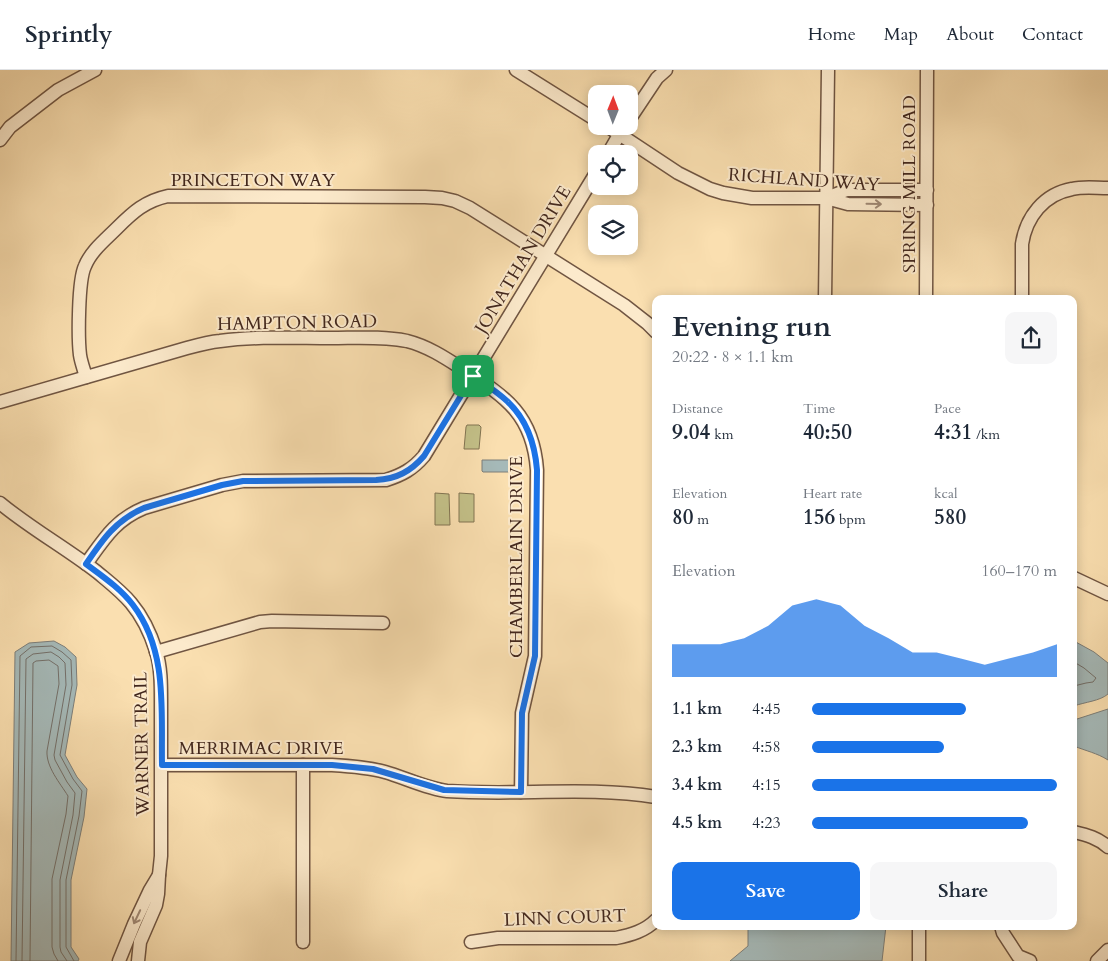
<!DOCTYPE html>
<meta charset="utf-8">
<style>
body{margin:0;font-family:Cardo,serif;background:#f6f6f7;color:#1f2937;height:100vh;display:flex;flex-direction:column;font-size:19px;white-space:nowrap}
*{box-sizing:border-box;margin:0}
p{font-size:16px;color:#747a83}
.icon{flex:none;width:28px;height:28px;fill:none;stroke:currentColor;stroke-width:2;stroke-linecap:round;stroke-linejoin:round}
.map{position:relative;flex:1;overflow:hidden}
.details{position:absolute;left:652px;top:225px;width:425px;height:635px;display:flex;flex-direction:column;background:#fff;border-radius:10px;box-shadow:0 2px 12px #0003}
.details>*{flex:none}
.needle{width:32px;rotate:1deg}
.fabs{position:absolute;left:588px;top:15px;display:grid;gap:10px}
.fabs a{display:grid;place-items:center;width:50px;height:50px;border-radius:10px;background:#fff;box-shadow:0 2px 12px #0003;font-size:25px}
.pin{position:absolute;display:grid;place-items:center;width:42px;height:42px;color:#fff;margin:-21px;border-radius:10px;box-shadow:0 2px 8px #0006}
.round{display:grid;place-items:center;flex:none;width:52px;height:52px;border-radius:10px;background:#f6f6f7}
.headline{display:flex;align-items:center;justify-content:space-between;height:85px;padding:0 20px}
h1{font-size:28px;font-weight:800;line-height:38px}
.figures{display:grid;grid-template-columns:repeat(3,1fr);gap:8px;height:85px;padding:5px 20px}
.figures div{display:grid;align-content:center}
.figures b{font-size:21px;font-weight:800}
.figures small{font-size:14px;font-weight:400}
.figures p{font-size:14px}
.chart{height:140px;padding:10px 20px}
.chart p{display:flex;justify-content:space-between}
.chart svg{width:100%;height:90px;margin-top:5px;fill:#1a73e8;opacity:.7}
.cta{display:flex;gap:10px;margin-top:auto;padding:10px 20px}
.cta a{flex:1;height:58px;border-radius:10px;background:#1a73e8;color:#fff;font-size:20px;font-weight:800;line-height:58px;text-align:center}
.cta a+a{background:#f6f6f7;color:#1f2937}
ul{padding:0 20px;list-style:none;font-size:16px}
li{display:grid;grid-template-columns:80px 60px 1fr;align-items:center;height:38px}
li i{height:12px;border-radius:6px;background:#1a73e8}
header{display:flex;align-items:center;gap:30px;box-sizing:border-box;height:70px;padding:0 25px;background:#fff;border-bottom:1px solid #e0e1e3}
header strong{font-size:24px}
nav{display:flex;gap:28px;margin-inline-start:auto;font-size:18px}
.map>svg:first-child{display:block}
.green{fill:#c3c088;stroke:#827452}
.water{fill:#a5b9b8;stroke:#7d7f7a}
.lines{fill:none;stroke-linecap:round;stroke-linejoin:round}
.shore{stroke:#74706a;stroke-width:1}
.minor-casing{stroke:#705542;stroke-width:15}
.minor{stroke:#fceacc;stroke-width:12}
.oneway{stroke:#9f8874}
.route-casing{stroke:#fff;stroke-width:10}
.route{stroke:#1a73e8;stroke-width:6}
.labels{text-anchor:middle;dominant-baseline:central;stroke-width:4;stroke-linejoin:round;paint-order:stroke}
.street-label{font-size:18px;fill:#42271d;stroke:#fceacc}
</style>
<header>
<strong>Sprintly</strong>
<nav><a>Home</a><a>Map</a><a>About</a><a>Contact</a></nav>
</header>
<div class="map">
<svg width="1108" height="891" viewBox="0 0 1108 891">
<rect width="100%" height="100%" fill="#fadfb0"/>
<filter id="stains"><feTurbulence type="fractalNoise" baseFrequency=".004" numOctaves="4"/><feColorMatrix values="0 0 0 0 .2 0 0 0 0 .09 0 0 0 0 .02 0 0 0 .5 -.17"/></filter>
<radialGradient id="worn" r=".72"><stop offset=".6" stop-color="#630" stop-opacity="0"/><stop offset="1" stop-color="#630" stop-opacity=".3"/></radialGradient>
<g class="green">
<polygon points="467,355 479,355 481,357 479,379 464,379 466,357"/>
<polygon points="435,423 449,424 450,455 435,455"/>
<polygon points="459,423 474,424 474,452 459,452"/>
</g>
<g class="water">
<polygon points="482,390 512,390 512,402 483,402 482,401"/>
<polygon points="54,571 65,577 76,587 77,615 65,685 77,707 87,719 84,747 71,810 71,877 79,889 78,891 11,891 15,582 29,573"/>
<path d="M1074 571 1094 582 1108 593V624C1100 631 1085 632 1074 636Z"/>
<path d="M1108 639V690C1097 683 1086 681 1074 676V650Z"/>
<polygon points="748,856 886,856 882,891 730,891 748,876"/>
</g>
<g class="lines">
<g class="shore">
<polyline points="1074,592 1084,598 1096,608 1093,612 1086,613 1074,616"/>
<polyline points="16,891 20,586 31,577 52,576 62,582 71,590 72,615 60,685 73,709 82,721 79,746 66,810 66,877 74,891"/>
<polyline points="22,891 26,589 33,584 51,582 59,587 65,593 66,615 54,685 55,690 67,712 75,723 73,745 60,810 60,877 61,882 67,891"/>
<path d="M30 891 33 593 36 591 49 590 58 596 59 614 47 681C46 697 60 713 68 726L66 744 52 809V877L54 884 58 891"/>
</g>
<defs>
<g id="minor">
<polyline points="516,0 596,50"/>
<polyline points="629,50 657,8 666,0"/>
<polyline points="607,56 678,103 710,119 723,123 752,128 826,128 848,134 927,135"/>
<polyline points="0,70 10,57 58,20 95,0"/>
<polyline points="608,84 623,58"/>
<polyline points="826,128 847,120 927,120"/>
<polyline points="825,229 828,0"/>
<polyline points="926,229 927,0"/>
<path d="M1022 229V174C1026 147 1044 124 1072 119 1084 116 1096 118 1108 118"/>
<path d="M86 307C84 300 81 292 80 285 78 269 78 210 85 196 91 181 105 170 117 158 133 142 145 131 168 126L425 127 442 128 455 131 470 138 624 235 647 253 656 262"/>
<path d="M0 332 187 278C198 275 209 272 220 271 257 266 294 268 331 268 356 268 382 266 407 271 427 276 444 287 461 298 504 326 533 343 537 400L535 586 522 643 521 722"/>
<path d="M0 433C30 458 66 478 97 502 109 512 121 521 131 533 142 546 151 565 156 581 161 597 161 614 161 631V786L159 805 158 824 156 835 140 872 138 891"/>
<path d="M86 494C104 469 115 450 144 438L222 415 243 411 386 410C402 405 413 399 424 386L596 103"/>
<polyline points="1074,508 1108,524"/>
<polyline points="156,582 260,552 272,551 383,553"/>
<path d="M162 695H332C350 696 367 697 385 702 403 707 428 719 447 721 516 726 587 716 656 727"/>
<path d="M1074 762C1087 765 1098 768 1108 777"/>
<polyline points="1001,856 1003,863 1018,886 1030,891"/>
<polyline points="303,872 303,695"/>
<path d="M471 872 498 868H616C631 865 645 861 656 850"/>
<polyline points="119,891 134,854 150,820 159,805"/>
<polyline points="919,891 919,856"/>
<polyline points="1097,891 1108,880"/>
</g>
</defs>
<use href="#minor" class="minor-casing"/>
<use href="#minor" class="minor"/>
</g>
<defs><path id="oneway-shaft" d="M-6 0H5M1.5-3L5.5 0L1.5 3" fill="none" stroke-width="1.6" stroke-linecap="round" stroke-linejoin="round" transform="scale(1.25)"/></defs>
<g class="oneway">
<use href="#oneway-shaft" transform="translate(874 134) rotate(1)"/>
<use href="#oneway-shaft" transform="translate(137 847) rotate(115)"/>
</g>
<g class="lines">
<defs>
<path id="route" d="M473 306C485 314 498 322 508 332 527 350 535 375 537 400L535 586 522 643 521 722 444 720 373 699 332 695H162C161 640 168 581 133 535 120 518 102 506 86 494 103 469 116 450 144 438L222 415 243 411 376 410C397 409 411 401 424 386Z"/>
</defs>
<use href="#route" class="route-casing"/>
<use href="#route" class="route"/>
</g>
<g class="labels">
<g class="street-label">
<text x="253" y="110">PRINCETON WAY</text>
<text transform="translate(804 110) rotate(4)">RICHLAND WAY</text>
<text transform="translate(909 114) rotate(-90)">SPRING MILL ROAD</text>
<text transform="translate(523 190) rotate(-59)">JONATHAN DRIVE</text>
<text transform="translate(297 253) rotate(-1)">HAMPTON ROAD</text>
<text transform="translate(516 487) rotate(-90)">CHAMBERLAIN DRIVE</text>
<text transform="translate(142 674) rotate(-91)">WARNER TRAIL</text>
<text x="261" y="678">MERRIMAC DRIVE</text>
<text transform="translate(565 848) rotate(-2)">LINN COURT</text>
</g>
</g>
<rect width="100%" height="100%" filter="url(#stains)"/>
<rect width="100%" height="100%" fill="url(#worn)"/>
</svg>
<div class="fabs">
<a><svg class="needle" viewBox="-14 -14 28 28"><path d="M0-13l5 13h-10z" fill="#e53935"/><path d="M0 13l5-13h-10z" fill="#747a83"/></svg></a>
<a><svg class="icon" aria-label="locate" viewBox="0 0 24 24"><circle cx="12" cy="12" r="6"/><path d="M12 2v4M12 18v4M2 12h4M18 12h4"/></svg></a>
<a><svg class="icon" aria-label="layers" viewBox="0 0 24 24"><path d="M12 4l9 5-9 5-9-5zM3 14l9 5 9-5"/></svg></a>
</div>
<div class="pin" style="left:473px;top:306px;background:#1e9e55"><svg class="icon" aria-label="arrive" viewBox="0 0 24 24"><path d="M6 21V4h12l-3 4 3 4H6"/></svg></div>
<section class="details">
<div class="headline"><div><h1>Evening run</h1><p>20:22 · 8 × 1.1 km</p></div><a class="round"><svg class="icon" aria-label="share" viewBox="0 0 24 24"><path d="M12 15V3M7 8l5-5 5 5M5 13v7h14v-7"/></svg></a></div>
<div class="figures">
<div><p>Distance</p><b>9.04<small> km</small></b></div>
<div><p>Time</p><b>40:50</b></div>
<div><p>Pace</p><b>4:31<small> /km</small></b></div>
</div>
<div class="figures">
<div><p>Elevation</p><b>80<small> m</small></b></div>
<div><p>Heart rate</p><b>156<small> bpm</small></b></div>
<div><p>kcal</p><b>580</b></div>
</div>
<div class="chart"><p><span>Elevation</span>160–170 m</p>
<svg viewBox="0 0 160 44" preserveAspectRatio="none"><path d="M0 44V28L10 28L20 28L30 25L40 19L50 9L60 6L70 9L80 19L90 25L100 32L110 32L120 35L130 38L140 35L150 32L160 28V44z"/></svg>
</div>
<ul>
<li><b>1.1 km</b>4:45<i style="width:63%"></i></li>
<li><b>2.3 km</b>4:58<i style="width:54%"></i></li>
<li><b>3.4 km</b>4:15<i style="width:100%"></i></li>
<li><b>4.5 km</b>4:23<i style="width:88%"></i></li>
</ul>
<div class="cta"><a>Save</a><a>Share</a></div>
</section>
</div>
